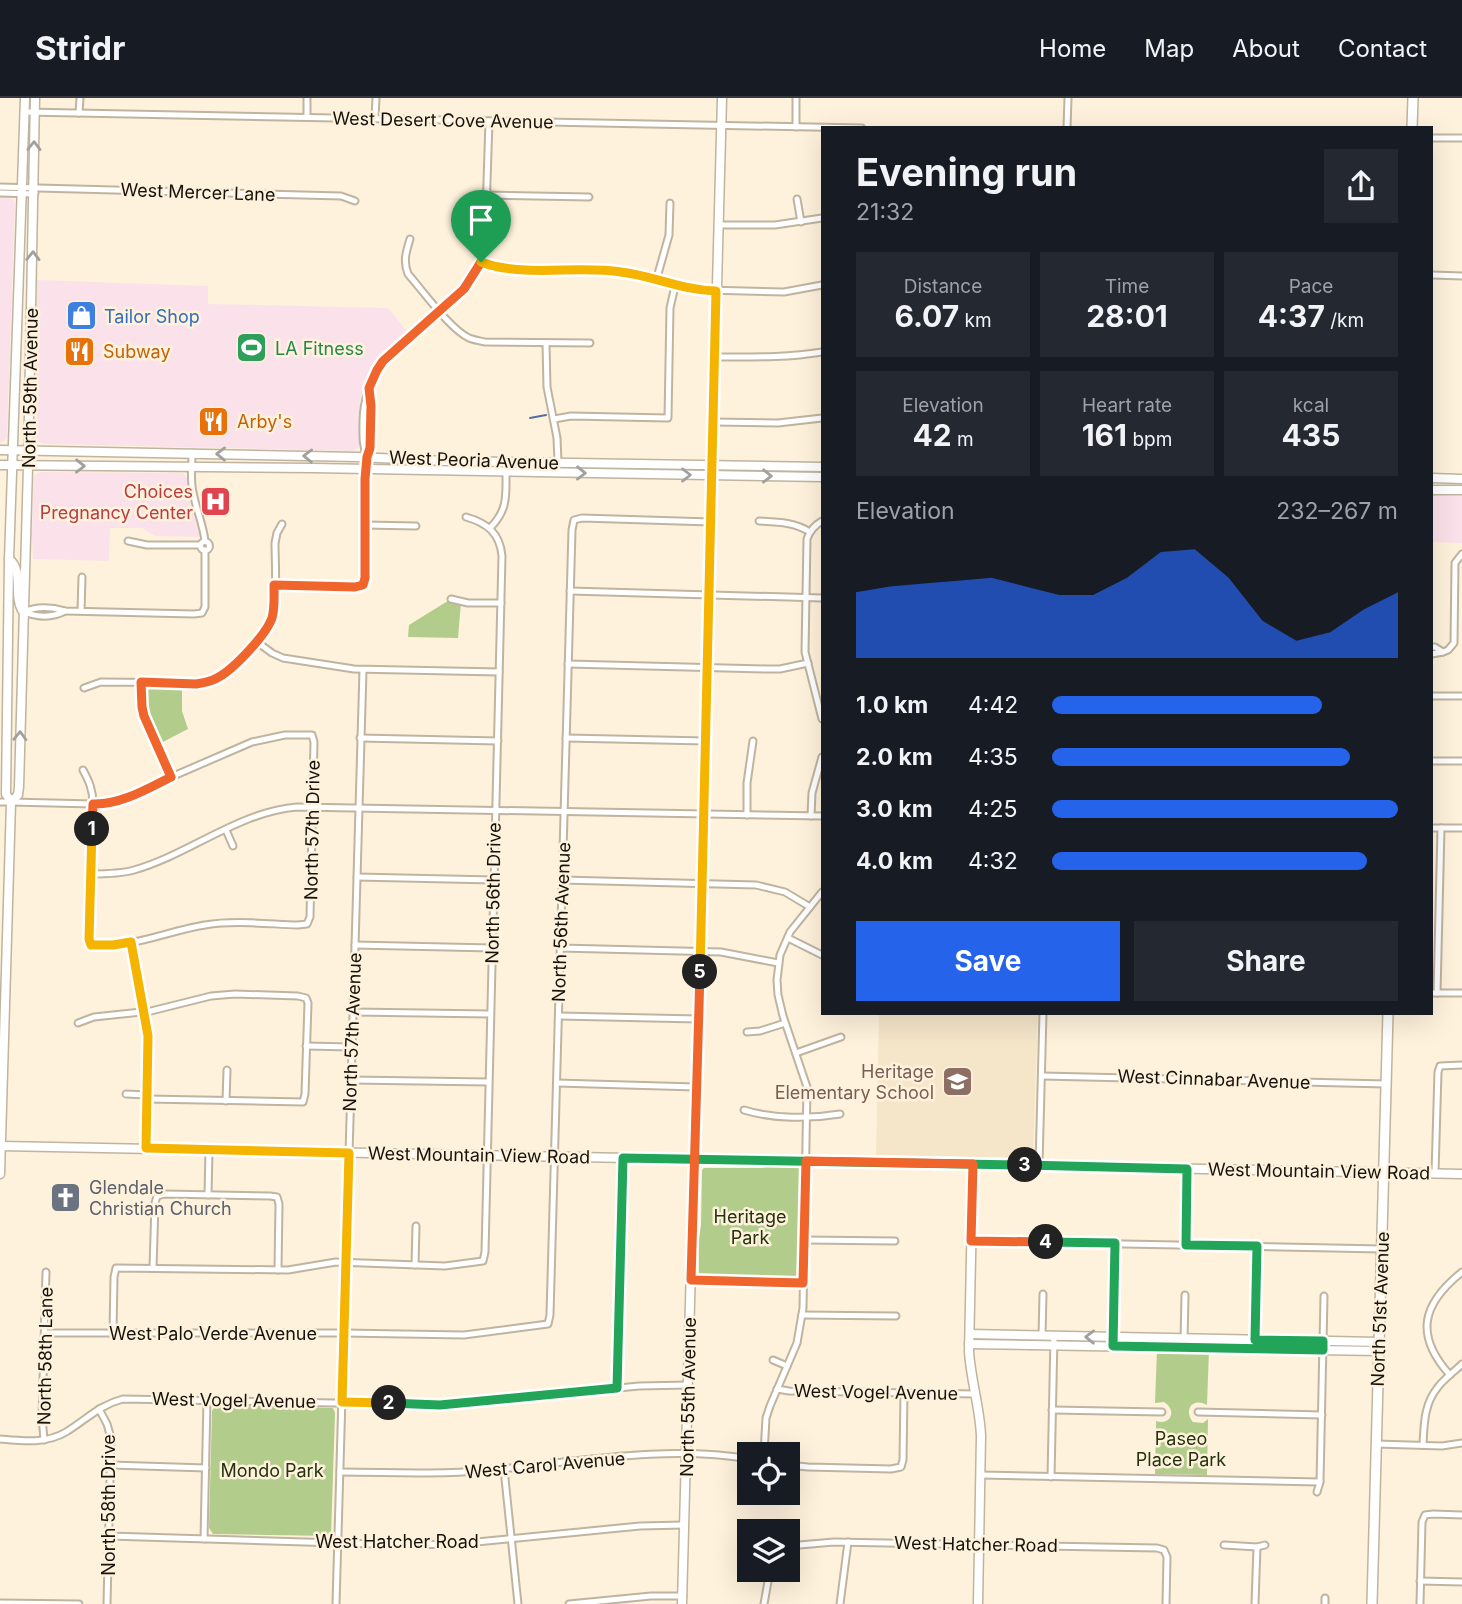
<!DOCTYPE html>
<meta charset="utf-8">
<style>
body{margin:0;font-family:Inter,sans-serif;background:#242831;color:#f1f3f6;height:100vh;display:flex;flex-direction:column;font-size:26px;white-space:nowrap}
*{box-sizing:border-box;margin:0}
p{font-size:23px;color:#9ea1a6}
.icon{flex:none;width:38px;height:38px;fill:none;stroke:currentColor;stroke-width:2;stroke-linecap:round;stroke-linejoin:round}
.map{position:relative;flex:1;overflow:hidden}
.sheet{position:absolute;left:821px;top:28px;width:612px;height:889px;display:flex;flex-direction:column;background:#171b24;border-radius:0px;box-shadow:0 7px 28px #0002}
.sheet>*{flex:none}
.controls{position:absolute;left:737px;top:1344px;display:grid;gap:14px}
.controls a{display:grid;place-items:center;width:63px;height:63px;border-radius:0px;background:#171b24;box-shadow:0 7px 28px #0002;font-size:35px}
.pin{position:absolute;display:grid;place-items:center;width:60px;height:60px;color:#fff;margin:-72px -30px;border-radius:50% 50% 50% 0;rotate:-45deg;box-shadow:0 0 7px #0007}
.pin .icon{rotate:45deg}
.km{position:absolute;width:35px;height:35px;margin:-18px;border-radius:50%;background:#222;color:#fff;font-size:19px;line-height:35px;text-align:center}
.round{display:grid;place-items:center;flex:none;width:74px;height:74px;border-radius:0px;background:#242831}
.overview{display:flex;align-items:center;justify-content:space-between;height:119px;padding:0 35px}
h1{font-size:38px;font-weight:700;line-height:52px}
.metrics{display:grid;grid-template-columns:repeat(3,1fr);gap:10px;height:119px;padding:7px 35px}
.metrics div{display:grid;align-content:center;border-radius:0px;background:#242831;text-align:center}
.metrics b{font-size:30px;font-weight:700}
.metrics small{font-size:19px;font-weight:400}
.metrics p{font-size:19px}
.chart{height:196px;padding:14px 35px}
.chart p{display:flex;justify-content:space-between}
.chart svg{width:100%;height:126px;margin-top:7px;fill:#2563eb;opacity:.7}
.action{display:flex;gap:14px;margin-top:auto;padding:14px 35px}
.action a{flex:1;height:80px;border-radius:0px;background:#2563eb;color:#fff;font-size:28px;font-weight:700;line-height:80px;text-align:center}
.action a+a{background:#242831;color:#f1f3f6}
ul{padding:0 35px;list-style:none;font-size:23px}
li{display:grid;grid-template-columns:112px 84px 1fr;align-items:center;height:52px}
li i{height:18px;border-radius:9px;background:#2563eb}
header{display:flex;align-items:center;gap:42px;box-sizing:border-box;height:98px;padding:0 35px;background:#171b24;border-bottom:2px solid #363941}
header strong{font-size:33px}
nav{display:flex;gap:38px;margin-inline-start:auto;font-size:24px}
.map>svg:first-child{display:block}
.commercial{fill:#fbe2ea}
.built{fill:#f5e6c9}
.green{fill:#b2cc8b}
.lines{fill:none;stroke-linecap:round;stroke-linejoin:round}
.stream{stroke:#5070a2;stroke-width:2}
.street-casing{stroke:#bfb49f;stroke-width:9}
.secondary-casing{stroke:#bfb49f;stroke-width:11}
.primary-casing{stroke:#bfb49f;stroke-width:12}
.street{stroke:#fff;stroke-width:5}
.secondary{stroke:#fff;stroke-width:8}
.primary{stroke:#fff;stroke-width:9}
.oneway{stroke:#a2a09d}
.split-1-casing{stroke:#fff;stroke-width:14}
.split-2-casing{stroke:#fff;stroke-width:14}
.split-3-casing{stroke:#fff;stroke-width:14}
.split-4-casing{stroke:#fff;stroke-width:14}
.split-5-casing{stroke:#fff;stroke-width:14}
.split-6-casing{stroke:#fff;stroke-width:14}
.split-1{stroke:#f0652b;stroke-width:9}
.split-2{stroke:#f5b400;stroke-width:9}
.split-3{stroke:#22a559;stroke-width:9}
.split-4{stroke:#22a559;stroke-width:9}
.split-5{stroke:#f0652b;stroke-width:9}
.split-6{stroke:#f5b400;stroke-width:9}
.labels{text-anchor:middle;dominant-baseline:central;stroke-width:5;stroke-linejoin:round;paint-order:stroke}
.street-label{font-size:18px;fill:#16120b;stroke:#fef2dc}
.shop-label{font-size:18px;fill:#366cbe;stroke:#fef2dc;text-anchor:start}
.leisure-label{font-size:18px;fill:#27864d;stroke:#fef2dc;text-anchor:start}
.food-label{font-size:18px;fill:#c56008;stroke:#fef2dc;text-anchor:start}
.health-label{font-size:18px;fill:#be3a42;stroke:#fef2dc;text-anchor:end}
.education-label{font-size:18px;fill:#785e54;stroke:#fef2dc;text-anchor:end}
.worship-label{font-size:18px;fill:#5b616d;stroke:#fef2dc;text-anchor:start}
.park-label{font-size:18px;fill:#25320d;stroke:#fef2dc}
</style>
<header>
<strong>Stridr</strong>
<nav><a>Home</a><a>Map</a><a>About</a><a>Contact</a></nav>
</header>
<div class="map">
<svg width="1462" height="1506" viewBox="0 0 1462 1506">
<rect width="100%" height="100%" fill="#fef2dc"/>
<g class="commercial">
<polygon points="0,99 13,101 15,105 7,338 5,342 0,345"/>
<polygon points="37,182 208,188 208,206 388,210 407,233 384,253 373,268 366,281 360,304 359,349 353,353 43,346 37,343 35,336 39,296 36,284"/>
<polygon points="41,374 183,375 186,378 188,384 189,401 200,439 155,438 142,430 110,430 109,463 33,461 32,441 33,381 37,375"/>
<polygon points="1432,397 1462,398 1462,445 1432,444"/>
</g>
<polygon class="built" points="879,915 1038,915 1033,1058 1028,1060 876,1057"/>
<g class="green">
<polygon points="451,501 461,504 458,540 408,539 409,527"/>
<polygon points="140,584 182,585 182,613 188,631 157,647 144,618"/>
<polygon points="773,1068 796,1068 800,1070 801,1073 799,1173 798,1178 794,1179 709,1178 699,1176 698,1148 701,1127 702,1072 704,1070 761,1070"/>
<path d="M1157 1252H1209L1207 1307C1193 1299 1183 1311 1193 1324L1203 1325 1208 1321 1207 1377 1155 1376 1156 1323C1170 1328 1178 1313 1164 1304L1155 1305Z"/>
<polygon points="220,1307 333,1310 335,1315 331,1438 213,1436 209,1430 212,1313 215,1308"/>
</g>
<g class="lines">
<polyline class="stream" points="530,320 546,317"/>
<defs>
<g id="street">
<polyline points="25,14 862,30"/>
<polyline points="79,15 80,0"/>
<polyline points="307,19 307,0"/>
<polyline points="375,20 376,0"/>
<polyline points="796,29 796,0"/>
<polyline points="1067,30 1068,0"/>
<polyline points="1432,40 1462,40"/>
<polyline points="0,89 341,98 355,103"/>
<polyline points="0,95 34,96 35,95"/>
<polyline points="487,97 589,99"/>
<polyline points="797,101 801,124"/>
<polyline points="718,127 775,127 822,120"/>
<path d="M410 141C406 154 403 163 408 176 423 193 450 231 469 240 474 242 480 243 485 244L590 245"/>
<polyline points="481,164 489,167 510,171 622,174 675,188 705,192 784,194 822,187"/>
<polyline points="1432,177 1462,178"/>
<polyline points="656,183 669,137 670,105"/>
<polyline points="546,246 547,289 557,340 558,365"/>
<path d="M714 259C751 259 786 260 822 254"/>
<polyline points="554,321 571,318 668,320 670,210 675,188"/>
<polyline points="713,324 778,325 822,320"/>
<path d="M192 355C192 368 190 381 193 394 196 411 203 426 205 443"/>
<path d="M367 359C362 347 363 335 363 322 366 232 470 225 485 145L489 23"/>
<path d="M759 423C778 424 794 424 810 434"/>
<path d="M822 423C815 427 810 432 807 441L805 554 822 621"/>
<polyline points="365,427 416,428"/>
<path d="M490 430C508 412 506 398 506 374"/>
<polyline points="128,443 147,447 200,447"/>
<circle cx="205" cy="448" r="4.5"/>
<polyline points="274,487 355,489 363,487 365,480 365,381 367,359 370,350 371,308 370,293"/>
<polyline points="570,493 822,500"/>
<polyline points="451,501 468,505 501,505"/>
<polyline points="81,513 82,479"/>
<path d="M24 514C36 508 52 509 65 513L194 516 202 515 205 509V452"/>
<path d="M24 514C37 519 52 520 65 513"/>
<polyline points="257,544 272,555 283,560 354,571 499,574"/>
<polyline points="1432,549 1435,549 1443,554 1432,556"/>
<polyline points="1443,554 1448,552 1454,545 1455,465 1462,456"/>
<polyline points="568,566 767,571 780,571 808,565"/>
<polyline points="140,584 142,609 144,618 171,679"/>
<path d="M84 590 101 584 204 585C220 580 229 571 240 560 248 553 257 545 263 536 280 512 275 474 275 445L277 435 282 426"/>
<polyline points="1432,598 1462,598"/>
<polyline points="360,640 498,643"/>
<polyline points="566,640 706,643"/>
<polyline points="1432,663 1462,663"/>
<path d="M0 704H11L93 706 111 705 252 644 285 637H312L314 644 310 819 307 826 298 827C267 826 235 822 205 827 167 833 130 851 91 847L89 841 93 706C93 692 89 683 83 672"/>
<polyline points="747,717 747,685 753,643"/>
<polyline points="811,718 812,695 822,659"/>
<polyline points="1432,730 1462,730"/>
<polyline points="226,732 233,748"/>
<path d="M91 776C105 776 120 776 134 772 190 756 238 714 297 709L822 718"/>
<polyline points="357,779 494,782"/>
<polyline points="562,782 756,787 785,794 810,809"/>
<polyline points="788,840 822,857"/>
<polyline points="131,844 148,938 146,1050"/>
<polyline points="355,847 492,850"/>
<polyline points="560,850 721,854 778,865"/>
<polyline points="1432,895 1462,895"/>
<polyline points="1437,895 1441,730"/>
<polyline points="353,914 490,916"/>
<polyline points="559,918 698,921"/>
<polyline points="78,925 94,919 151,913 211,898 235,896 298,898 306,900 308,905 305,996 303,1004 147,1001"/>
<polyline points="747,934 760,933 785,925"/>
<polyline points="306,948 352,949"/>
<polyline points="796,955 841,939"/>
<polyline points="1042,978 1386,986"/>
<polyline points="351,982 488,984"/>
<polyline points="557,985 696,989"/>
<polyline points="126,996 147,997"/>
<polyline points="226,1003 227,972"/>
<path d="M744 1012C773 1021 810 1021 840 1016"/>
<polyline points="1039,1067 1043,915"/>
<polyline points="1435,1075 1438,974 1440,968 1462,967"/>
<polyline points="208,1097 209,1052"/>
<polyline points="804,1142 895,1143"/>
<polyline points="971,1143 1381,1151"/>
<polyline points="1186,1147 1187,1071"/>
<polyline points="415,1167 416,1128"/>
<polyline points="153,1170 155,1105 157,1098 165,1096 270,1098 277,1099 279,1106 278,1172"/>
<polyline points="691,1182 803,1185"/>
<polyline points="802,1217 896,1218"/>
<polyline points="45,1235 343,1235 464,1237 548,1226 550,1217 572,432 574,422 582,420 711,424"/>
<path d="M113 1235 114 1179 116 1170 288 1172 336 1164 445 1168 483 1163 485 1154 502 458C500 435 487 425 466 419"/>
<polyline points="1042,1238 1043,1196"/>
<polyline points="1113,1242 1115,1145"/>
<polyline points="1184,1243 1185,1197"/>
<polyline points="1255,1244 1257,1148"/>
<polyline points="773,1262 787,1268"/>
<path d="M1450 1277C1414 1237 1422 1206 1462 1174"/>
<polyline points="617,1290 623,1060"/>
<polyline points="777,1291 789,1293 975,1296"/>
<polyline points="99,1311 107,1326 111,1340 107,1506"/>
<polyline points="1052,1312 1162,1314"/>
<polyline points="1198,1314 1322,1317"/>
<path d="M0 1341C22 1343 46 1346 66 1334 86 1322 99 1307 123 1301L440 1307 639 1288 688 1287"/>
<polyline points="44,1342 42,1319 46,1174"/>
<polyline points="1376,1346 1442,1348 1462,1345"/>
<path d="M1423 1347C1424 1326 1424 1306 1438 1289 1445 1280 1454 1274 1462 1266"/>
<polyline points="764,1356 766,1320 770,1308 797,1245 803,1210 807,989 783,918 778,897 777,882 780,857 790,834 822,794"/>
<polyline points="111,1367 206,1370"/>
<polyline points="788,1367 808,1369 891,1371 901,1369 903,1362 904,1295"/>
<polyline points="504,1371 518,1506"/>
<path d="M340 1374C386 1374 432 1377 478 1373 566 1366 662 1346 749 1361"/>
<polyline points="981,1377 1320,1384"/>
<polyline points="1051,1379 1054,1238"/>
<polyline points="1317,1394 1320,1384 1324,1198"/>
<polyline points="109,1438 406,1447 456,1446 640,1428 684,1427"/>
<polyline points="204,1441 207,1302"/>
<polyline points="1224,1447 1257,1449 1265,1447"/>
<polyline points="788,1448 834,1444 1157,1450 1164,1452 1167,1459 1166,1506"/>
<polyline points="1420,1483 1462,1484"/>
<polyline points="0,1505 79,1506"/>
<polyline points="336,1506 363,572"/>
<polyline points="569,1506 651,1498 683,1498"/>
<polyline points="764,1506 770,1472"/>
<polyline points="840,1506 848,1444"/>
<polyline points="1255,1506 1257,1449"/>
<polyline points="1325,1506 1325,1500"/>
<polyline points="1420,1506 1422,1424 1425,1417 1433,1416 1462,1417"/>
</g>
<g id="secondary">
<polyline points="0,352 357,359 445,363 822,369"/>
<polyline points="0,367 313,370 822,379"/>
<polyline points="1432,380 1462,381"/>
<polyline points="1432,392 1462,392"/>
<path d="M9 461C24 473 13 496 22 512"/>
<polyline points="11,704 18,697 19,689 28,368 35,0"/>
<polyline points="1,1048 1462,1076"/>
<path d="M973 1066 969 1254C971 1283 980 1310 981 1338L978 1506"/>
<polyline points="0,1076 11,704 6,696 9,461 25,0"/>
<polyline points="970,1236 1379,1244"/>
<polyline points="969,1246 1379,1253"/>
<polyline points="682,1506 722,0"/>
</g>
<g id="primary">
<polyline points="1412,30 1413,0"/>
<polyline points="1372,1506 1388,915"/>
</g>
</defs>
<use href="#street" class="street-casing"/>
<use href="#secondary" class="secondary-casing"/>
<use href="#primary" class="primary-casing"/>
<use href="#street" class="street"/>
<use href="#secondary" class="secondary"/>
<use href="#primary" class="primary"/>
</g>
<defs><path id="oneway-chevron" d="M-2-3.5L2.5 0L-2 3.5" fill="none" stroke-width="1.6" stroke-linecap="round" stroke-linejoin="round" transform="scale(1.75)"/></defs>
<g class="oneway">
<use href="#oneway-chevron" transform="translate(34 48) rotate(-89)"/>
<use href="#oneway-chevron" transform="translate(33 158) rotate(-89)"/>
<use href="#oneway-chevron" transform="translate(221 356) rotate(-179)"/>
<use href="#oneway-chevron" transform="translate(308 358) rotate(-179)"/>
<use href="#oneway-chevron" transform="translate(80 368) rotate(1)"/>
<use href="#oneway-chevron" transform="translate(581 375) rotate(1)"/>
<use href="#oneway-chevron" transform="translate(686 377)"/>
<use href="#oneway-chevron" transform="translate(767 378) rotate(1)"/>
<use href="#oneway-chevron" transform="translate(20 638) rotate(-88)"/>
<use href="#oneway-chevron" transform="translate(1090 1239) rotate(-179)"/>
</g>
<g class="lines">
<defs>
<path id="split-1" d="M92 731 93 706C120 707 147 691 171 679L144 618 142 609 141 584 196 586C203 585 210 584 217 580 233 572 266 537 272 520 275 509 274 498 274 487L355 489 363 487 365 480V381L367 359 370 350 371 308 369 290 377 272 383 263 464 191 481 164"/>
<polyline id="split-2" points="92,731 89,841 91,847 113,847 131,844 148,938 146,1050 349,1055 342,1304 389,1305"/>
<polyline id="split-3" points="389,1305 440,1307 617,1290 623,1060 1025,1067"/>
<polyline id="split-4" points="1025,1067 1187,1071 1186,1147 1257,1148 1255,1242 1323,1243 1323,1252 1113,1248 1115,1145 1046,1144"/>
<polyline id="split-5" points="700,874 691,1182 803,1185 806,1063 973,1066 971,1143 1046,1144"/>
<path id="split-6" d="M481 164C523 180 577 167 621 174 654 178 682 192 716 193L700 874"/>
</defs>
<use href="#split-1" class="split-1-casing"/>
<use href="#split-2" class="split-2-casing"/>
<use href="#split-3" class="split-3-casing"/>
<use href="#split-4" class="split-4-casing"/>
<use href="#split-5" class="split-5-casing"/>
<use href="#split-6" class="split-6-casing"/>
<use href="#split-1" class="split-1"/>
<use href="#split-2" class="split-2"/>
<use href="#split-3" class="split-3"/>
<use href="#split-4" class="split-4"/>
<use href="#split-5" class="split-5"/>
<use href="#split-6" class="split-6"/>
</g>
<defs>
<symbol id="shop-square" viewBox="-11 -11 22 22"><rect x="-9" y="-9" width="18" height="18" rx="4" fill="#3f7fe0" stroke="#fef2dc"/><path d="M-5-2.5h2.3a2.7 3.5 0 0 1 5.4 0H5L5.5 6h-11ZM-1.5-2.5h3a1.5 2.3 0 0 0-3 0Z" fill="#fff"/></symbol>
<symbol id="stadium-square" viewBox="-11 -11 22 22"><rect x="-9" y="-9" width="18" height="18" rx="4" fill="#2e9e5b" stroke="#fef2dc"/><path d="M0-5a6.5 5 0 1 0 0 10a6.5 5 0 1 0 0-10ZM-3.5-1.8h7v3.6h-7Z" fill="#fff"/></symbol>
<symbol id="restaurant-square" viewBox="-11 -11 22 22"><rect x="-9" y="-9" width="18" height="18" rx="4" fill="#e8710a" stroke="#fef2dc"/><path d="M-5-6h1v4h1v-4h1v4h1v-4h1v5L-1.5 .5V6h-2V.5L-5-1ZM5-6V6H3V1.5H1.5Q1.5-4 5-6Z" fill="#fff"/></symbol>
<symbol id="hospital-square" viewBox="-11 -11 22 22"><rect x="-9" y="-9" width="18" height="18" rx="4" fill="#e0444e" stroke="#fef2dc"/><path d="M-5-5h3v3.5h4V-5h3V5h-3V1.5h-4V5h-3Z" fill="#fff"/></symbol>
<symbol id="school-square" viewBox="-11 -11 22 22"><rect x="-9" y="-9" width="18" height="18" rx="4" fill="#8d6e63" stroke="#fef2dc"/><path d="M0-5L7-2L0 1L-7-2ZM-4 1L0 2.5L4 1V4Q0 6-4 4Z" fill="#fff"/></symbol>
<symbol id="church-square" viewBox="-11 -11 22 22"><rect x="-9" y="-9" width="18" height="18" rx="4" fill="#6b7280" stroke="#fef2dc"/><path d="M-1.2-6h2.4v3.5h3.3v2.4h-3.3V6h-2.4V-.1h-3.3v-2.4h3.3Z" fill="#fff"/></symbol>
</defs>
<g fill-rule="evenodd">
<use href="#shop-square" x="64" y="200" width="35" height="35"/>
<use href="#stadium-square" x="234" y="232" width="35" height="35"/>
<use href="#restaurant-square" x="62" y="236" width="35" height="35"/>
<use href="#restaurant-square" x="196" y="306" width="35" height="35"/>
<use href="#hospital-square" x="198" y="386" width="35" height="35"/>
<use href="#school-square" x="940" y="966" width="35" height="35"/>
<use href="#church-square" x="48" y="1082" width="35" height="35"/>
</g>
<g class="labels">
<g class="street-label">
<text transform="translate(443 22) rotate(1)">West Desert Cove Avenue</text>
<text transform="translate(198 94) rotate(2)">West Mercer Lane</text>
<text transform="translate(30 290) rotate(-89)">North 59th Avenue</text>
<text transform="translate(474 362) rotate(2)">West Peoria Avenue</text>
<text transform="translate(312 732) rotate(-89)">North 57th Drive</text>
<text transform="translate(493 795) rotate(-89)">North 56th Drive</text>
<text transform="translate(561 824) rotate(-88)">North 56th Avenue</text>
<text transform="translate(352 934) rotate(-88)">North 57th Avenue</text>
<text transform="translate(1214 981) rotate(2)">West Cinnabar Avenue</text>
<text transform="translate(479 1057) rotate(1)">West Mountain View Road</text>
<text transform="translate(1319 1073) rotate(1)">West Mountain View Road</text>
<text transform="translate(1380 1211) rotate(-88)">North 51st Avenue</text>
<text x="213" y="1235">West Palo Verde Avenue</text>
<text transform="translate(45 1258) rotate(-89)">North 58th Lane</text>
<text transform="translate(876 1294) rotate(1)">West Vogel Avenue</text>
<text transform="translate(688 1299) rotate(-89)">North 55th Avenue</text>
<text transform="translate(234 1302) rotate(1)">West Vogel Avenue</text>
<text transform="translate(545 1367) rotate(-5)">West Carol Avenue</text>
<text transform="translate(108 1407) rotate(-90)">North 58th Drive</text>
<text x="397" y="1443">West Hatcher Road</text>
<text transform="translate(976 1446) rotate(1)">West Hatcher Road</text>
</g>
<g class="shop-label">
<text x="104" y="218">Tailor Shop</text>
</g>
<g class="leisure-label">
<text x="275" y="250">LA Fitness</text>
</g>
<g class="food-label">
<text x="103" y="253">Subway</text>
<text x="237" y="323">Arby's</text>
</g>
<g class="health-label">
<text x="193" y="393">Choices<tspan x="193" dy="21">Pregnancy Center</tspan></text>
</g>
<g class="education-label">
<text x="934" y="973">Heritage<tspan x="934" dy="21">Elementary School</tspan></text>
</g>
<g class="worship-label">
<text x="89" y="1089">Glendale<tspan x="89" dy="21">Christian Church</tspan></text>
</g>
<g class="park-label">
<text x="750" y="1118">Heritage<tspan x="750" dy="21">Park</tspan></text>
<text x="1181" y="1340">Paseo<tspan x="1181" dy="21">Place Park</tspan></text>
<text x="272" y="1372">Mondo Park</text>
</g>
</g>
</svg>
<div class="controls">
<a><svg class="icon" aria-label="locate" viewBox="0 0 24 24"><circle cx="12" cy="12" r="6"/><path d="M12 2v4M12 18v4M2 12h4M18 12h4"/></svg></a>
<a><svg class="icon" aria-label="layers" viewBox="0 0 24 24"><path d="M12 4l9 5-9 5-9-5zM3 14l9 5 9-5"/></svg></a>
</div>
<div class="pin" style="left:481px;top:164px;background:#1e9e55"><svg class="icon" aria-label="arrive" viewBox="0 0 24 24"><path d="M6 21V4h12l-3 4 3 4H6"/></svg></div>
<b class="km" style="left:92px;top:731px">1</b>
<b class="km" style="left:389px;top:1305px">2</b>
<b class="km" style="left:1025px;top:1067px">3</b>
<b class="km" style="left:1046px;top:1144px">4</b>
<b class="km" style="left:700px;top:874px">5</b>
<section class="sheet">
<div class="overview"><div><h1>Evening run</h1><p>21:32</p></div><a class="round"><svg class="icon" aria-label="share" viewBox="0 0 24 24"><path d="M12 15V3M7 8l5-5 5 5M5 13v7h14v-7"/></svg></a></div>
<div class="metrics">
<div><p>Distance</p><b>6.07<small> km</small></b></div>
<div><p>Time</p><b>28:01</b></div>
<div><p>Pace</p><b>4:37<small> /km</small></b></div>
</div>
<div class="metrics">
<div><p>Elevation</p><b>42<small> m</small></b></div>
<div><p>Heart rate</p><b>161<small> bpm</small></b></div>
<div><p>kcal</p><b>435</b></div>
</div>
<div class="chart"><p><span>Elevation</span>232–267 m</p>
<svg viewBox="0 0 160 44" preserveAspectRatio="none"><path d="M0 44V21L10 19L20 18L30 17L40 16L50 19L60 22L70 22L80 16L90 7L100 6L110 16L120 31L130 38L140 35L150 27L160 21V44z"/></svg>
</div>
<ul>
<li><b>1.0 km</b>4:42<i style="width:78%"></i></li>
<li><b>2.0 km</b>4:35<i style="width:86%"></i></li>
<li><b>3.0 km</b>4:25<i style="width:100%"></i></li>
<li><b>4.0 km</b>4:32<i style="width:91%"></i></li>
</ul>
<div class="action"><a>Save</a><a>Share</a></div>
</section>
</div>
